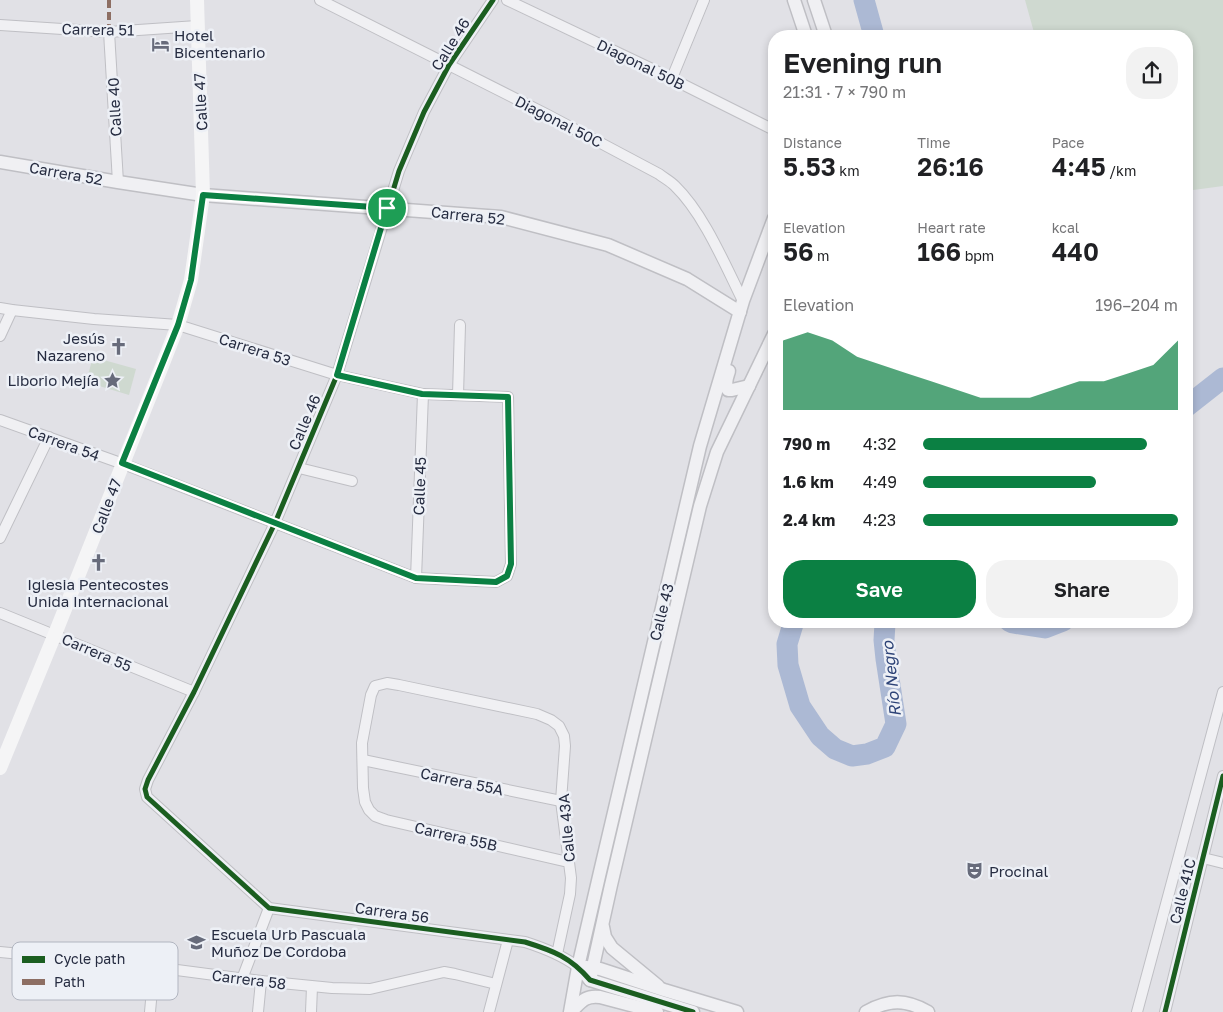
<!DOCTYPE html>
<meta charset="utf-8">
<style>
body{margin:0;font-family:"Golos Text",sans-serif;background:#f2f2f2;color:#202124;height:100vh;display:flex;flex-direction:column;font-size:19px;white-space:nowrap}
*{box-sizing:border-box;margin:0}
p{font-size:16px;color:#757577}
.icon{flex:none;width:28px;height:28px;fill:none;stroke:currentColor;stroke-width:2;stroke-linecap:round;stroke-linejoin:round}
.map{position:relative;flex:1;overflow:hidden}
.panel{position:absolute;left:768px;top:30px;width:425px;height:598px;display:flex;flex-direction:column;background:#fff;border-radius:20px;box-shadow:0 2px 8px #0003}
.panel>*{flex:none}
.pin{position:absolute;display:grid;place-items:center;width:42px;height:42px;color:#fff;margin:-21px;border:2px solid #fff;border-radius:50%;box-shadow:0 1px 5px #0007}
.round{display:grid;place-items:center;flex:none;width:52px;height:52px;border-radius:20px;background:#f2f2f2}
.headline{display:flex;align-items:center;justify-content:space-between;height:85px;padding:0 15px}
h1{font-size:28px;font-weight:600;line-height:38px}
.stats{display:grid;grid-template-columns:repeat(3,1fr);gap:8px;height:85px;padding:5px 15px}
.stats div{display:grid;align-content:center}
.stats b{font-size:25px;font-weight:600}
.stats small{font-size:14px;font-weight:400}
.stats p{font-size:14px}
.chart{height:140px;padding:10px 15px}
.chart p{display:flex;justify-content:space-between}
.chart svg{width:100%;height:90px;margin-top:5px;fill:#0b8043;opacity:.7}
.primary-button{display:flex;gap:10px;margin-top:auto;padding:10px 15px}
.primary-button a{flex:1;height:58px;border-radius:20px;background:#0b8043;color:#fff;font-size:20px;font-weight:600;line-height:58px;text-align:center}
.primary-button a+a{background:#f2f2f2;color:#202124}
ul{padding:0 15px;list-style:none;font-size:16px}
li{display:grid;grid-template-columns:80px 60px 1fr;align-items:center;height:38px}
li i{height:12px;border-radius:6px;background:#0b8043}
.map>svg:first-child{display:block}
.green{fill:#cfd9d0}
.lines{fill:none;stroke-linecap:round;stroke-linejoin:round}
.river{stroke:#acb9d4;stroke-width:21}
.minor-casing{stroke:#bfbfc4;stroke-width:12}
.tertiary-casing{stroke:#bfbfc4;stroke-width:15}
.minor{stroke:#f0f0f3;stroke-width:10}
.tertiary{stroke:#f0f0f3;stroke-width:12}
.secondary{stroke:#f5f5f6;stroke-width:14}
.quiet{stroke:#8d6e63;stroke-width:4;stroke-dasharray:8 4;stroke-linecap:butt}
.cycleway-casing{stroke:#edf0f6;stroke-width:8}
.cycleway{stroke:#1b5e20;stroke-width:5}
.route-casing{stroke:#fff;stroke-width:10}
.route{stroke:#0b8043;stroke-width:6}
.labels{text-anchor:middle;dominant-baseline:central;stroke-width:5;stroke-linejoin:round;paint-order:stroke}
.street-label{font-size:15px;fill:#262c41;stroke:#edf0f6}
.poi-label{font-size:15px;fill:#262c41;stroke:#edf0f6;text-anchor:start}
.water-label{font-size:16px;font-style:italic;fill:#2d4377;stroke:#edf0f6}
.key{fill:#edf0f6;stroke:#b1b5c0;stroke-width:1}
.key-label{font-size:14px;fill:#262c41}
</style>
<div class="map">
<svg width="1223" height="1012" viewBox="0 0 1223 1012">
<rect width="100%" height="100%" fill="#e1e1e6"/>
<g class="green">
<polygon points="1025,0 1223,0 1223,186 1186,191 1186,36 1035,36"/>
<polygon points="93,357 136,369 129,395 86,382"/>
</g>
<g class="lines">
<g class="river">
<polyline points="864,0 874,36"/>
<polyline points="1186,407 1223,378"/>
<polyline points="794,621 787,644 788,665 800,706 820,736 835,749 852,756 867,754 885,747 896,724 886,659 884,640 885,623 887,621"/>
<polyline points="1009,621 1013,623 1045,628 1063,621"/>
</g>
<defs>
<g id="minor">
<path d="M320 0 548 115 659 174C664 178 670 181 675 186 704 214 725 265 743 301"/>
<path d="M493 0 449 65 424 112 399 171 337 375 275 523 194 692 148 780 145 789 147 797 269 908 525 942C544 948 562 955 578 967"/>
<polyline points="507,0 650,68 774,130"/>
<polyline points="0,25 109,32 197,26"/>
<polyline points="109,32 118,182"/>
<polyline points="672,78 704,0"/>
<polyline points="0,308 12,310 94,319 178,325 337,375 423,394 508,397 511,564 507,576 496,582 416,578 126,465 0,420"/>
<polyline points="0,336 12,310"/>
<polyline points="458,395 460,325"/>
<polyline points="299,468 352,481"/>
<polyline points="0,538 49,437"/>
<polyline points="416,578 423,394"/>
<polyline points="0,613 194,692"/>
<polyline points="363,760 561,801"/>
<polyline points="1203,858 1223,863"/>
<polyline points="0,952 154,967 261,981 332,988 370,989 444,972 455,974 496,984"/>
<polyline points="557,954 570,894 571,878 561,801 565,746 564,736 559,726 551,720 537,714 399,685 387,683 375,686 371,695 362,743 363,788 365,802 369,810 375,816 386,820 568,862"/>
<polyline points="242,979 269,908"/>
<polyline points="150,1012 154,967"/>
<polyline points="258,1012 261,981"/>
<polyline points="311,1012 312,987"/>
<polyline points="489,1012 508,940"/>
<polyline points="1137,1012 1223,692"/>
<polyline points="1165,1012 1223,776"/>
</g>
<g id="tertiary">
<polyline points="794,0 806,36"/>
<polyline points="814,0 826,36"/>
<polyline points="0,162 118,182 203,195 501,217 608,245 687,279 740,312"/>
<path d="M729 371C727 378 724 384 728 390H732L749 386"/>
<polyline points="603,927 605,937 612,948 658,986"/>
<polyline points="586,967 600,969 664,990 737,1012"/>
<polyline points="585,974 590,980 693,1012"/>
<polyline points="590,980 611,885 700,506 717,452 774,334"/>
<polyline points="570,1012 578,967 600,872 700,446 743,301 774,218"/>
<path d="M571 1012C581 1002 585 995 600 997L657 1012"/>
<path d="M866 1012C889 999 906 999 928 1012"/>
</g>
</defs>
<use href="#minor" class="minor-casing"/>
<use href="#tertiary" class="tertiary-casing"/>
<use href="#minor" class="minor"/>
<use href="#tertiary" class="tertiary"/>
<polyline class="secondary" points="0,768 55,634 162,366 178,325 191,280 203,195 197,0"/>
<polyline class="quiet" points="109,32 109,0"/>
<defs>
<g id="cycleway">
<path d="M493 0 449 65 424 112 399 171 337 375 275 523 194 692 148 780 145 789 147 797 269 908 525 942C554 951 570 957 590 980L693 1012"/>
<polyline points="1165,1012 1223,776"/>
</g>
</defs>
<use href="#cycleway" class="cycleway-casing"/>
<use href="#cycleway" class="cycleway"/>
</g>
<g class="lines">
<defs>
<polygon id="route" points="203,195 387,208 337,375 422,394 508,397 511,564 507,576 496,582 416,578 122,463 178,325 191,280"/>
</defs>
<use href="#route" class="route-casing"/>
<use href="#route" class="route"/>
</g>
<defs>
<symbol id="hotel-bare" viewBox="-9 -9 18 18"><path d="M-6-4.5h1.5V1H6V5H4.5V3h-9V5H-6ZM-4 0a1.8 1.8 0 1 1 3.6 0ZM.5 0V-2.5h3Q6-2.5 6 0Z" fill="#676b7b" stroke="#edf0f6" stroke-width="2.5" paint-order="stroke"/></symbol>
<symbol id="church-bare" viewBox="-9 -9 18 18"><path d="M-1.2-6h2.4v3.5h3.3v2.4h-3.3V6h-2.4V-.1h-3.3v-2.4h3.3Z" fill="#676b7b" stroke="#edf0f6" stroke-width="2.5" paint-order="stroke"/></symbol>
<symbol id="sight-bare" viewBox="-9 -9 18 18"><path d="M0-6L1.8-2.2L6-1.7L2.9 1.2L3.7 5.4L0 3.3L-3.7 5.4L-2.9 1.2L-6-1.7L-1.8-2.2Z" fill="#676b7b" stroke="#edf0f6" stroke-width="2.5" paint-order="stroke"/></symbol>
<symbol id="theatre-bare" viewBox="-9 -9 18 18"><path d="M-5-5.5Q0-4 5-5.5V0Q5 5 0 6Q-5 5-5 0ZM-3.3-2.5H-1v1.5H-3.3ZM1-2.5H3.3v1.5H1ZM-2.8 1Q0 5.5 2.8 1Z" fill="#676b7b" stroke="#edf0f6" stroke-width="2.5" paint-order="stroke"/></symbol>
<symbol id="school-bare" viewBox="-9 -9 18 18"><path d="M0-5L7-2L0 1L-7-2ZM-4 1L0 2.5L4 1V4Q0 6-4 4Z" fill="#676b7b" stroke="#edf0f6" stroke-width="2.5" paint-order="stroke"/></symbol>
</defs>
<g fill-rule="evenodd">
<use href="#hotel-bare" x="148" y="32" width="25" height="25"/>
<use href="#church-bare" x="106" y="334" width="25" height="25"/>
<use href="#sight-bare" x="100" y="368" width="25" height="25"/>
<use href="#church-bare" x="86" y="550" width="25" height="25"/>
<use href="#theatre-bare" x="962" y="858" width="25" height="25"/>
<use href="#school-bare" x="184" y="930" width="25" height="25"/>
</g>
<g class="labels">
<g class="street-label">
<text transform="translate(98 29) rotate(1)">Carrera 51</text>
<text transform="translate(450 44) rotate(-58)">Calle 46</text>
<text transform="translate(641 64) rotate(26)">Diagonal 50B</text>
<text transform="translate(200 102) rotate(-93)">Calle 47</text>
<text transform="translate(114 107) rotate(-93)">Calle 40</text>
<text transform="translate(559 121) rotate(27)">Diagonal 50C</text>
<text transform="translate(66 173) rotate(10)">Carrera 52</text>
<text transform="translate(468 215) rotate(6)">Carrera 52</text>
<text transform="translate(255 349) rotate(18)">Carrera 53</text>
<text transform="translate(304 422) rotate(-67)">Calle 46</text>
<text transform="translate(64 443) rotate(20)">Carrera 54</text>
<text transform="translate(419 486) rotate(-88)">Calle 45</text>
<text transform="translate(106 506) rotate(-69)">Calle 47</text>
<text transform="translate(661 612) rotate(-76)">Calle 43</text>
<text transform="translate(97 652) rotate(23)">Carrera 55</text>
<text transform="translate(462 781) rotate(12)">Carrera 55A</text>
<text transform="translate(566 828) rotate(-95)">Calle 43A</text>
<text transform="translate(456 836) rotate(13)">Carrera 55B</text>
<text transform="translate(1182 891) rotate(-76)">Calle 41C</text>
<text transform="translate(392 912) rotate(8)">Carrera 56</text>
<text transform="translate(249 979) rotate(7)">Carrera 58</text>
</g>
<g class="poi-label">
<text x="174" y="35">Hotel<tspan x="174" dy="17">Bicentenario</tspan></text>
<text x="105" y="338" text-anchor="end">Jesús<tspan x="105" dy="17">Nazareno</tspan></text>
<text x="99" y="380" text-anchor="end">Liborio Mejía</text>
<text x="98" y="584" text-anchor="middle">Iglesia Pentecostes<tspan x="98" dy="17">Unida Internacional</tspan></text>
<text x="989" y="871">Procinal</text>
<text x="211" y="934">Escuela Urb Pascuala<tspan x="211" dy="17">Muñoz De Cordoba</tspan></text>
</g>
<g class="water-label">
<text transform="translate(891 679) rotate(-96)">Río Negro</text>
</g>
</g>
<rect x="12" y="942" width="166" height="58" rx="8" class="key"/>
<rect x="22" y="956" width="23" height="7" fill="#1b5e20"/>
<rect x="22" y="979" width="23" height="6" fill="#8d6e63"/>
<g class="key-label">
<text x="54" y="964">Cycle path</text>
<text x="54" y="987">Path</text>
</g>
</svg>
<div class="pin" style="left:387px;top:208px;background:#1e9e55"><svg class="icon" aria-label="arrive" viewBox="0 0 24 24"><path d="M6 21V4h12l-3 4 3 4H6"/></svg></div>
<section class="panel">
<div class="headline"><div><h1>Evening run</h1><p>21:31 · 7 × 790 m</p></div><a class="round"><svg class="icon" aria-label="share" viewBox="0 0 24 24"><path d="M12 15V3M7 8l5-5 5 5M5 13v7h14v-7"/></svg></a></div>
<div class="stats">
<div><p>Distance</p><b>5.53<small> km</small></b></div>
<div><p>Time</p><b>26:16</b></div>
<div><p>Pace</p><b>4:45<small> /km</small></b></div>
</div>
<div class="stats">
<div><p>Elevation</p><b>56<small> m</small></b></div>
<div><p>Heart rate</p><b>166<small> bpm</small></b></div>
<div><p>kcal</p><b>440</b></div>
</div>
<div class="chart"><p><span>Elevation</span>196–204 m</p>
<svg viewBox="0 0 160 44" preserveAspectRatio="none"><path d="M0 44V10L10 6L20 10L30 18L40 22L50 26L60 30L70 34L80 38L90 38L100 38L110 34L120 30L130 30L140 26L150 22L160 10V44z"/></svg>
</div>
<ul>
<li><b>790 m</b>4:32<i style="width:88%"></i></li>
<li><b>1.6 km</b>4:49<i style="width:68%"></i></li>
<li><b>2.4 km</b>4:23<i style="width:100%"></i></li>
</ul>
<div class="primary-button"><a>Save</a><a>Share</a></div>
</section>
</div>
